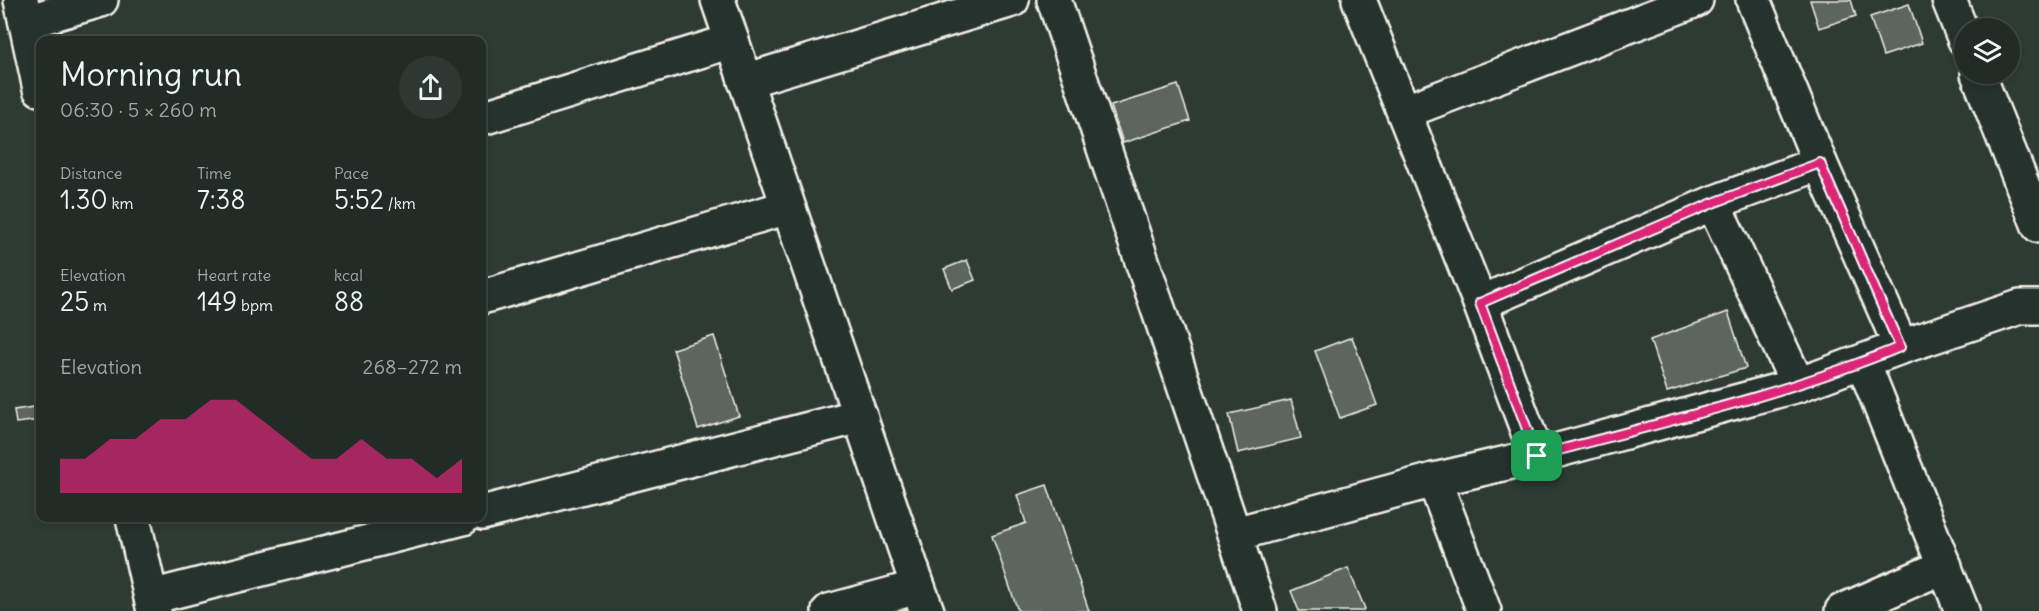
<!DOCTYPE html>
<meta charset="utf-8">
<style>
body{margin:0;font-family:Delius,sans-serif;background:#2e3833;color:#f1f3f6;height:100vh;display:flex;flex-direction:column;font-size:22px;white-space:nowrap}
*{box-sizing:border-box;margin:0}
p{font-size:20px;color:#a2a7a7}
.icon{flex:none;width:33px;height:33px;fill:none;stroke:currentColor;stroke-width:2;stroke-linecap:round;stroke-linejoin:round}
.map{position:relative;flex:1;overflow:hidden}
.side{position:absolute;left:36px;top:36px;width:450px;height:486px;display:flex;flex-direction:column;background:#222c27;border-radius:12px;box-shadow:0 3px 9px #0003,0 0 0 2px #3f4844}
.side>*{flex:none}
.buttons{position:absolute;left:1954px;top:18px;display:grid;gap:12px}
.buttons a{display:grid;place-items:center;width:66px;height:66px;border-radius:50%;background:#222c27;box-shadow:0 3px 9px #0003,0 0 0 2px #3f4844;font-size:30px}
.pin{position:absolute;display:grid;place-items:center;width:51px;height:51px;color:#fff;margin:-26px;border-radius:12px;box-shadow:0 3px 9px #0006}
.round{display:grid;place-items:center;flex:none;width:63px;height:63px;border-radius:32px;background:#2e3833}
.overview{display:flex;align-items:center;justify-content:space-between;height:102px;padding:0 24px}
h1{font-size:33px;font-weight:600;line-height:45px}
.metrics{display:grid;grid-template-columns:repeat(3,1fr);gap:9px;height:102px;padding:6px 24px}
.metrics div{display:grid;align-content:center}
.metrics b{font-size:26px;font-weight:600}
.metrics small{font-size:16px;font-weight:400}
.metrics p{font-size:16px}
.chart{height:168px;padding:12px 24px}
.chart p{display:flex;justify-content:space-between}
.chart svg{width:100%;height:108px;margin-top:6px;fill:#db2777;opacity:.7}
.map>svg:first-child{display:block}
.building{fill:#5c655e;stroke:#f4f1e8;stroke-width:1.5}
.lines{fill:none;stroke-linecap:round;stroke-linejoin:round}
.minor-casing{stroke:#f4f1e8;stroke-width:38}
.minor{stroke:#26332d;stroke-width:33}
.route-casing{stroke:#fff;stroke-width:12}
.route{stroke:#db2777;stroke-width:8}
</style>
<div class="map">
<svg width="2039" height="611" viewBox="0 0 2039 611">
<rect width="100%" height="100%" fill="#2e3b34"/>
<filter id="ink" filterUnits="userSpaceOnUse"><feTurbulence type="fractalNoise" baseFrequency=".0167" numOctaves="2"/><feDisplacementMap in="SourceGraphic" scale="12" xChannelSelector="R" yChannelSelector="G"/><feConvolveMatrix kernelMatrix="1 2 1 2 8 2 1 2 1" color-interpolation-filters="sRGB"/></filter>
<g filter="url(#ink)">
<g class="building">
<polygon points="1810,0 1851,0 1856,16 1819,28"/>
<polygon points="1909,4 1922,43 1883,56 1870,17"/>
<polygon points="1178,85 1190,121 1123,143 1111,106"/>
<polygon points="967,260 975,280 952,289 944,269"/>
<polygon points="1728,312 1746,368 1667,392 1650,340"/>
<polygon points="714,336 739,416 698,429 673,349"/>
<polygon points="1352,337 1377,405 1340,418 1315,351"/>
<polygon points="1291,400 1301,438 1238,453 1229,414"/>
<polygon points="40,406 40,420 16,423 14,410"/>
<polygon points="1047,485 1089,611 1018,611 992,535 1026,523 1017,495"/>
<polygon points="1348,568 1365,609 1361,611 1299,611 1291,591"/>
</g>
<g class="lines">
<defs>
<g id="minor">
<polyline points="21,0 40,89"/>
<polyline points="718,0 918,587"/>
<polyline points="1054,0 1260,611"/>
<polyline points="1359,0 1480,303 1537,456"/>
<polyline points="1753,0 1820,163 1901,347"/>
<polyline points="1949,0 1965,40"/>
<polyline points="26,22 101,0"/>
<polyline points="1978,74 2039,226"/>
<polyline points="745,81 1012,0"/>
<polyline points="1404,112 1696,0"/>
<polyline points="482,118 732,41"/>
<polyline points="1713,203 1798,385"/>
<polyline points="482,297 788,207"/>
<polyline points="1480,303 1713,203 1820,163"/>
<polyline points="1863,362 1962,611"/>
<polyline points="1434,480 1484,611"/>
<polyline points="482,513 860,416"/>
<polyline points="133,518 154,611"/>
<polyline points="1235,534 1434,480 1537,456 1798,385 1901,347 2020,307 2039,307"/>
<polyline points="151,597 463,518"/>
<polyline points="829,611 918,587 927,611"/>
<polyline points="1842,611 1945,566"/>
</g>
</defs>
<use href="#minor" class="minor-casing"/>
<use href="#minor" class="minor"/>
</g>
</g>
<g class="lines" filter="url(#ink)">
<defs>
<path id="route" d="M1820 163 1900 347C1784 395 1659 423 1537 456L1480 303 1713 203Z"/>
</defs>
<use href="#route" class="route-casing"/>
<use href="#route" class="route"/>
</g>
</svg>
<div class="buttons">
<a><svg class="icon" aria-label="layers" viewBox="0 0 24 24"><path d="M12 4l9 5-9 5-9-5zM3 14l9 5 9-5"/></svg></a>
</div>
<div class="pin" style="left:1537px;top:456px;background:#1e9e55"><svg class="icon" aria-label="arrive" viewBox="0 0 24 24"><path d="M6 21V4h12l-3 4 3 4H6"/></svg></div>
<section class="side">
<div class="overview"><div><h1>Morning run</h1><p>06:30 · 5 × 260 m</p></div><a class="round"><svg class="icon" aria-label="share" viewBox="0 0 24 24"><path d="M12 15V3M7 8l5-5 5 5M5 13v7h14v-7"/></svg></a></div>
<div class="metrics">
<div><p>Distance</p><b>1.30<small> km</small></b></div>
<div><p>Time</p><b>7:38</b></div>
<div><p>Pace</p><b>5:52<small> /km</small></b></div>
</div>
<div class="metrics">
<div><p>Elevation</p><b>25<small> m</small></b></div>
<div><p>Heart rate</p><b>149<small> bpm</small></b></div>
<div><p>kcal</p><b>88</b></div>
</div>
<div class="chart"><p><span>Elevation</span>268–272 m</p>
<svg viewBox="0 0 160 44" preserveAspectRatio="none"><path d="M0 44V30L10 30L20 22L30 22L40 14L50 14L60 6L70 6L80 14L90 22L100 30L110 30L120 22L130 30L140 30L150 38L160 30V44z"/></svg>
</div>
</section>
</div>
